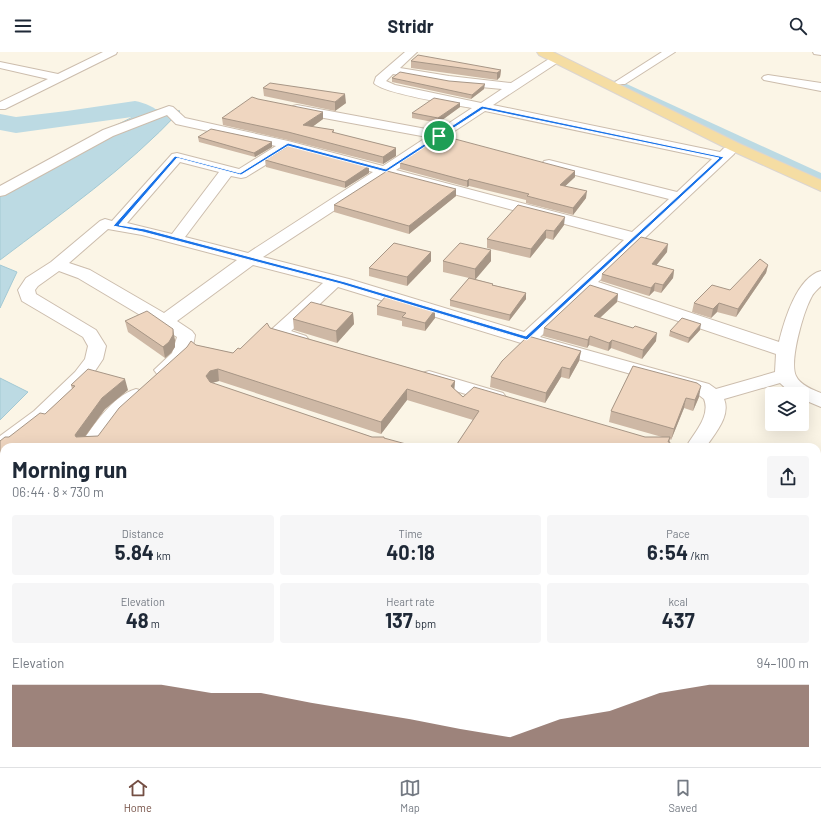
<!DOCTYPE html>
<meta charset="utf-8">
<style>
body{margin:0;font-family:Barlow,sans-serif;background:#f6f6f7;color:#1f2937;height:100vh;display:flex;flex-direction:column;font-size:15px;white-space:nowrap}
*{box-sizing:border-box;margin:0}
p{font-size:13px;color:#747a83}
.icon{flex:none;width:22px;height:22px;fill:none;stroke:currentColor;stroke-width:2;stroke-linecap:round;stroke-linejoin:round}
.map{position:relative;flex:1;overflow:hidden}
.sheet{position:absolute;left:0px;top:391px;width:821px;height:324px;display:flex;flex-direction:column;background:#fff;border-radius:12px 12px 0 0;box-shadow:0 4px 16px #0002}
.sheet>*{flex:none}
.fabs{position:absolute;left:765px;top:335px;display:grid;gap:8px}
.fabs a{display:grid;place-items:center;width:44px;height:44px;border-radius:4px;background:#fff;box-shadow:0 4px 16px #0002;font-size:20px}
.pin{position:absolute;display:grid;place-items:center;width:34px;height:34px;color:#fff;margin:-17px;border:2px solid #fff;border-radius:50%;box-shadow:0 1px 4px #0007}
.round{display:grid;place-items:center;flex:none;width:42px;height:42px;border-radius:4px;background:#f6f6f7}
.summary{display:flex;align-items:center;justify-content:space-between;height:68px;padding:0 12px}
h1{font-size:22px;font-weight:700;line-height:30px}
.stats{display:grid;grid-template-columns:repeat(3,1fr);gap:6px;height:68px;padding:4px 12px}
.stats div{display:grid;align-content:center;border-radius:4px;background:#f6f6f7;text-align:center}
.stats b{font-size:20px;font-weight:700}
.stats small{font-size:11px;font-weight:400}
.stats p{font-size:11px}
.chart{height:112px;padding:8px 12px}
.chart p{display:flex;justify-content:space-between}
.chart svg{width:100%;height:72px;margin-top:4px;fill:#744f44;opacity:.7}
header{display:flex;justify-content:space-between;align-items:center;height:52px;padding:0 12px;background:#fff;font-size:18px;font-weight:700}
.menu{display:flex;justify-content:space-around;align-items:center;height:56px;border-top:1px solid #e0e1e3;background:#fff;font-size:11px;color:#747a83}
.menu a{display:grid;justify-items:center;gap:2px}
.menu .selected{color:#744f44}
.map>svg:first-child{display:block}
.water{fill:#bcdae3;stroke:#a3c9d4}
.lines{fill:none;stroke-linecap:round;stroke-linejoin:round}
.canal{fill:#bcdae3;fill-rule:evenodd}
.river{fill:#bcdae3;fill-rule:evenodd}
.street-casing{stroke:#ccbdad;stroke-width:2}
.primary-casing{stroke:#dbd5d1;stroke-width:2}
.street{fill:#fff;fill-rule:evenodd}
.primary{fill:#f5dda3;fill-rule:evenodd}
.wall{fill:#ceb8a5}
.shaded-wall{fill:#a79686}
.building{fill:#efd6c0;stroke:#a79686}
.route{fill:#1a73e8;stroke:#fff;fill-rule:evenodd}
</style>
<header><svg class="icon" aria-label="menu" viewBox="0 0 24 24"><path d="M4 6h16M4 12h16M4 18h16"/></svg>Stridr<svg class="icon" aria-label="search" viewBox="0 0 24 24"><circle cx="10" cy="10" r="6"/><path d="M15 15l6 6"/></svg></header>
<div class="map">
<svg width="821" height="715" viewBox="0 0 821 715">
<rect width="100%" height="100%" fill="#fbf5e6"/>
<g class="water">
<path d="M162 57 180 59C127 116 62 161 0 208V135L76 93 143 60Z"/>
<polygon points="0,213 17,220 0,256"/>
<polygon points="0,326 28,340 0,368"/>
</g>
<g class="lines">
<polygon class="canal" points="618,28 821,121 821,132 613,35 611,32 613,29"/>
<path class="river" d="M135 49C145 51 156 55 163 64L159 69 121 96 112 98 103 96 99 90 103 84 132 65 16 81 0 78V62L16 65 67 59Z"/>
<defs>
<g id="street">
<polygon points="103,0 117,0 116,2 5,57 0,57 0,50 48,27 0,16 0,10 58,22"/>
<path d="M405 0H417L400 16 449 24 511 31 552 5H560L562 7 560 9 493 53 720 100 724 96H734L736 99 734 102 598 230 779 290C784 269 797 225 821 219V234C817 238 813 241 811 246 803 261 789 310 796 324 800 333 813 338 821 341V355L802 347V342H792L780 331 724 347C731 364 715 381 706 395H686C694 381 711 364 704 347L695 340 521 291 338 235 291 279 306 284 309 288 306 292 300 293 272 285 269 281 272 277 323 231 253 213 177 269 192 279 195 283C193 301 179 327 157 322L154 318 172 301 177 285 78 226 59 219 38 234 35 238 36 242 96 278 106 294 103 307 89 328 48 367 12 395H4V400L0 401V384L34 359 75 320 85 307 88 294 83 285 22 249 18 238 26 226 51 210 100 169 105 167 112 169 172 102 177 101 239 117 276 94 176 72 167 63 113 84 5 143 0 144V134L103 78 169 54 173 55 185 66 288 89 383 114 427 85 297 61 293 60 291 57 293 54 297 53 437 79 472 56C456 53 381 41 374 31L376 25ZM393 22 449 32 502 37 481 51 395 33 386 29ZM485 59 712 107 677 140 549 108 544 109 542 112 544 115 669 147 632 180 396 118 441 88H451L453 85 450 82ZM290 98 373 120 248 201 185 185 231 124 241 126 246 125ZM180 110 219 120 172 182 127 171ZM387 124 624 188 524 280 349 227 263 205ZM108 177 142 183 237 208 164 261 90 218 69 211ZM589 239 776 302 775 320 716 337 709 332 540 285Z"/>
<polygon points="662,0 675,0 625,32 617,32 615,30"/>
<polygon points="813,0 821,0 821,3 814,2"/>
<polygon points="768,23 821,31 821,39 764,28 762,26 764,24"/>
<polygon points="429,319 503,341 506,345 503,349 496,351 422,329 419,325 422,321"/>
<path d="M136 337 143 339 146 343 120 366 100 395H79C91 376 113 343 136 337Z"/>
<polygon points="4,452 4,470 0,471 0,453"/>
<polygon points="0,509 4,510 4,528 0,527"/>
<polygon points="192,711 222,711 224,715 193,715"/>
<polygon points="370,711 403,711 402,715 368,715"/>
<polygon points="697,711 731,711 733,715 698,715"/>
</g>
<polygon id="primary" points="537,0 553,0 740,92 821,128 821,139 730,98 539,3"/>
</defs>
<use href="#street" class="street-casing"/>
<use href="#primary" class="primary-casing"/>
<use href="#street" class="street"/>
<use href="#primary" class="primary"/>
</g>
<g class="wall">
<polygon points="411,9 501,18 500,25 497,28 411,16"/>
<polygon points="392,26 484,37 471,47 392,30"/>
<polygon points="263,36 346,51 335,59 264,44"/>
<polygon points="258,47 323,67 312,75 334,78 334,81 396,96 396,104 383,112 288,88 223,73 222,66"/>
<polygon points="460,51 460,55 438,71 412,66 412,61"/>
<polygon points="198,85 272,90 272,95 255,105 199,90"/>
<polygon points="265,108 369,114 369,121 345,136 266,115"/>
<polygon points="400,111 575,119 575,125 565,134 586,146 573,163 526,151 526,148 469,134 467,135 400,117"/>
<polygon points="456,144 409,182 334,160 334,153"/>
<polygon points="564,173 553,188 546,186 530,206 487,196 487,187"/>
<polygon points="431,200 431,209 407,234 369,224 369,216"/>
<polygon points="667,200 656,213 674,218 673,226 661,241 654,239 649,244 601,229 602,222"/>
<polygon points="443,209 491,209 475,227 493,232 493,233 526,241 526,247 509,269 450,254 450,248 469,226 443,220"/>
<polygon points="768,213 766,221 736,265 717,260 711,266 692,260 694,251 730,238"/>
<polygon points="618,242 617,250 600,266 656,289 642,307 611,296 608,299 589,293 587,296 543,284 544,276"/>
<polygon points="377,254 435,258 435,266 425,279 402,274 402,269 377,263"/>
<polygon points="353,261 354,272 337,291 294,278 293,267"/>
<polygon points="125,269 175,288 175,295 171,301 165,306 128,280"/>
<polygon points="270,276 455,329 454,337 463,345 645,385 662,385 609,370 611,359 633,314 699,345 693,359 684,356 671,388 670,387 669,395 455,395 473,368 407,348 381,382 219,329 211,331 372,385 384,385 384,386 4,395 4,457 2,451 0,452 0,389 9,385 45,362 72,337 71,333 128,338 105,357 85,385 98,384 196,293 233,301 240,297"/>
<polygon points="700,278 688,291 669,284 670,279"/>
<polygon points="581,299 579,309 569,327 561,325 545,351 490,335 491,325"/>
<polygon points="817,542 821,548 821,605 817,603"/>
<polygon points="817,642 821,643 821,704 817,703"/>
</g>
<g class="shaded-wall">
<polygon points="501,18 500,25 497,28 497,21"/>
<polygon points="485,32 484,37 471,47 472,43"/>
<polygon points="345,42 346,51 335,59 335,50"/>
<polygon points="460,51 460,55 438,71 438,66"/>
<polygon points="323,60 323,67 304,81 303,73"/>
<polygon points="272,90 272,95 255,105 254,101"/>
<polygon points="396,96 396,104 383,112 383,105"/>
<polygon points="369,114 369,121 345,136 345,130"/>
<polygon points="575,119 575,125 560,139 560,133"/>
<polygon points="469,127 469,134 467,135 467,129"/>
<polygon points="456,137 456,144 409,182 409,174"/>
<polygon points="587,139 586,146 573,163 573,156"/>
<polygon points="565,165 564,173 553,188 554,179"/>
<polygon points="546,178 546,186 530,206 531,197"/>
<polygon points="668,192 667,200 651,220 652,212"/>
<polygon points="491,198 491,209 475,228 475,217"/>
<polygon points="431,200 431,209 407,234 407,225"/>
<polygon points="768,213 766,221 736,265 738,257"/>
<polygon points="674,218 673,226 661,241 663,233"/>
<polygon points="655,231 654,239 649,244 651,236"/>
<polygon points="526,241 526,247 509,269 510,263"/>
<polygon points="618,242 617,250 593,272 594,264"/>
<polygon points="719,251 717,260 711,266 713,257"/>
<polygon points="435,258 435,266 425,279 425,271"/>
<polygon points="353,261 354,272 337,291 336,279"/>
<polygon points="701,272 700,278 688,291 689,286"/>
<polygon points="173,277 175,288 175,295 171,301 165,306 163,295"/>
<polygon points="657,281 656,289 642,307 643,298"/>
<polygon points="590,284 589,293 587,296 588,288"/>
<polygon points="612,288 611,296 608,299 609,291"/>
<polygon points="581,299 579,309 569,327 570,317"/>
<polygon points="562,315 561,325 545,351 546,341"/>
<polygon points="218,317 219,329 212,331 208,335 206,324 210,319"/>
<polygon points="125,327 128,338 105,357 78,394 75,383 102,346"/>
<polygon points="455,329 454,341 451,334"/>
<polygon points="701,334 699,345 693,359 695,348"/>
<polygon points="407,337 407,348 381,382 381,370"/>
<polygon points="686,346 684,356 671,388 674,377"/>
<polygon points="0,440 4,450 2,450 2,451 0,452"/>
</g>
<g class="building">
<polygon points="418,3 501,18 497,21 411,9"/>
<polygon points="400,20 449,29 485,32 472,43 392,26"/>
<polygon points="270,31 345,42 335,50 263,36"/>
<polygon points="252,45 258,47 323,60 303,73 334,78 332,80 396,96 383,105 288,80 222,66"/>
<polygon points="434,46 460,51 438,66 412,61"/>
<polygon points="211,77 272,90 254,101 198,85"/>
<polygon points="440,83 575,119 560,133 587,139 573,156 527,144 529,142 469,127 467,129 400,111"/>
<polygon points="290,93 369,114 345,130 265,108"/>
<polygon points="387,119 456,137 409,174 334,153"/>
<polygon points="518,153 565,165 554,179 546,178 531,197 487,187"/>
<polygon points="641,185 668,192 652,212 674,218 663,233 655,231 651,236 602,222"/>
<polygon points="394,191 431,200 407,225 369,216"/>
<polygon points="460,191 491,198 475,217 443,209"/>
<polygon points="760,207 768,213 738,257 719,251 713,257 694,251 712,233 730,238"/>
<polygon points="469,226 493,232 492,233 526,241 510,263 450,248"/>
<polygon points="590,233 618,242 594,264 633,276 635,274 657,281 643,298 612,288 609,291 590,284 588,288 544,276"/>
<polygon points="387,243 435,258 425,271 402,265 406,261 377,254"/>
<polygon points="311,250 353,261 336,279 293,267"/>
<polygon points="147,259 173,277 173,283 169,290 163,295 125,269"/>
<polygon points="682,266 701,272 689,286 670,279"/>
<polygon points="267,271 270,276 455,329 451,334 463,345 474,335 645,385 670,385 668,390 670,390 668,395 455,395 479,359 407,337 381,370 218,317 210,319 206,324 210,330 372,385 384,385 384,386 417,395 4,395 4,450 2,450 2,440 0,439 0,389 5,385 9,385 40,361 45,362 75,334 71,333 88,317 125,327 102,346 75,383 76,385 98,384 119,356 187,295 191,289 196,293 233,301 238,296 240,297"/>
<polygon points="528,284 581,299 570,317 562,315 546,341 491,325 502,309"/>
<polygon points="633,314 697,331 701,334 695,348 686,346 674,377 611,359"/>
<polygon points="817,542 820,543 821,548 821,591 817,590"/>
<polygon points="817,642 821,643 821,690 817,688"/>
</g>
<path class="route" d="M482 54 724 105 527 288 341 232 143 180 113 174 175 104 240 121 288 91 386 117ZM483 57 719 106 526 284 345 230 145 177 119 173 177 106 241 123 288 94 386 120Z"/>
</svg>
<div class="fabs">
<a><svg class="icon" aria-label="layers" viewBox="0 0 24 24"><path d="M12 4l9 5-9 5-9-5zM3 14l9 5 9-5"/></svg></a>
</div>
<div class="pin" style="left:439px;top:84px;background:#1e9e55"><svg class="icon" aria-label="arrive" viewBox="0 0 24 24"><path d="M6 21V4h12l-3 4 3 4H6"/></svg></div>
<section class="sheet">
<div class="summary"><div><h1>Morning run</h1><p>06:44 · 8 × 730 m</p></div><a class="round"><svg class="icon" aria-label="share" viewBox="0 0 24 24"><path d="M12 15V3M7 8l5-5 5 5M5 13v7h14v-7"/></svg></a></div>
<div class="stats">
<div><p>Distance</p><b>5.84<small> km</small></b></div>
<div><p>Time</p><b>40:18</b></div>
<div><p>Pace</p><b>6:54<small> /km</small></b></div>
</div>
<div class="stats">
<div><p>Elevation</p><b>48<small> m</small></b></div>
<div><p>Heart rate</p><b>137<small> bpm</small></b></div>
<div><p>kcal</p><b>437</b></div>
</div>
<div class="chart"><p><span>Elevation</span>94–100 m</p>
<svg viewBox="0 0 160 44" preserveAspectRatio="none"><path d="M0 44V6L10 6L20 6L30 6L40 11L50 11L60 17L70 22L80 27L90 33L100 38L110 27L120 22L130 11L140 6L150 6L160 6V44z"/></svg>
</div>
</section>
</div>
<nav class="menu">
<a class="selected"><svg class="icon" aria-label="home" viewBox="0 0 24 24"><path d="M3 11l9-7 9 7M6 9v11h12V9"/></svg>Home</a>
<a><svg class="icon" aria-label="map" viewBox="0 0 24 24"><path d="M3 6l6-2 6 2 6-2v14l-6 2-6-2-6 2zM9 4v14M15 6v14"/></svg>Map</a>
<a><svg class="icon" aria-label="saved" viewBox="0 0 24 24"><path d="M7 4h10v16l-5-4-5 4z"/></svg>Saved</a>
</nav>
